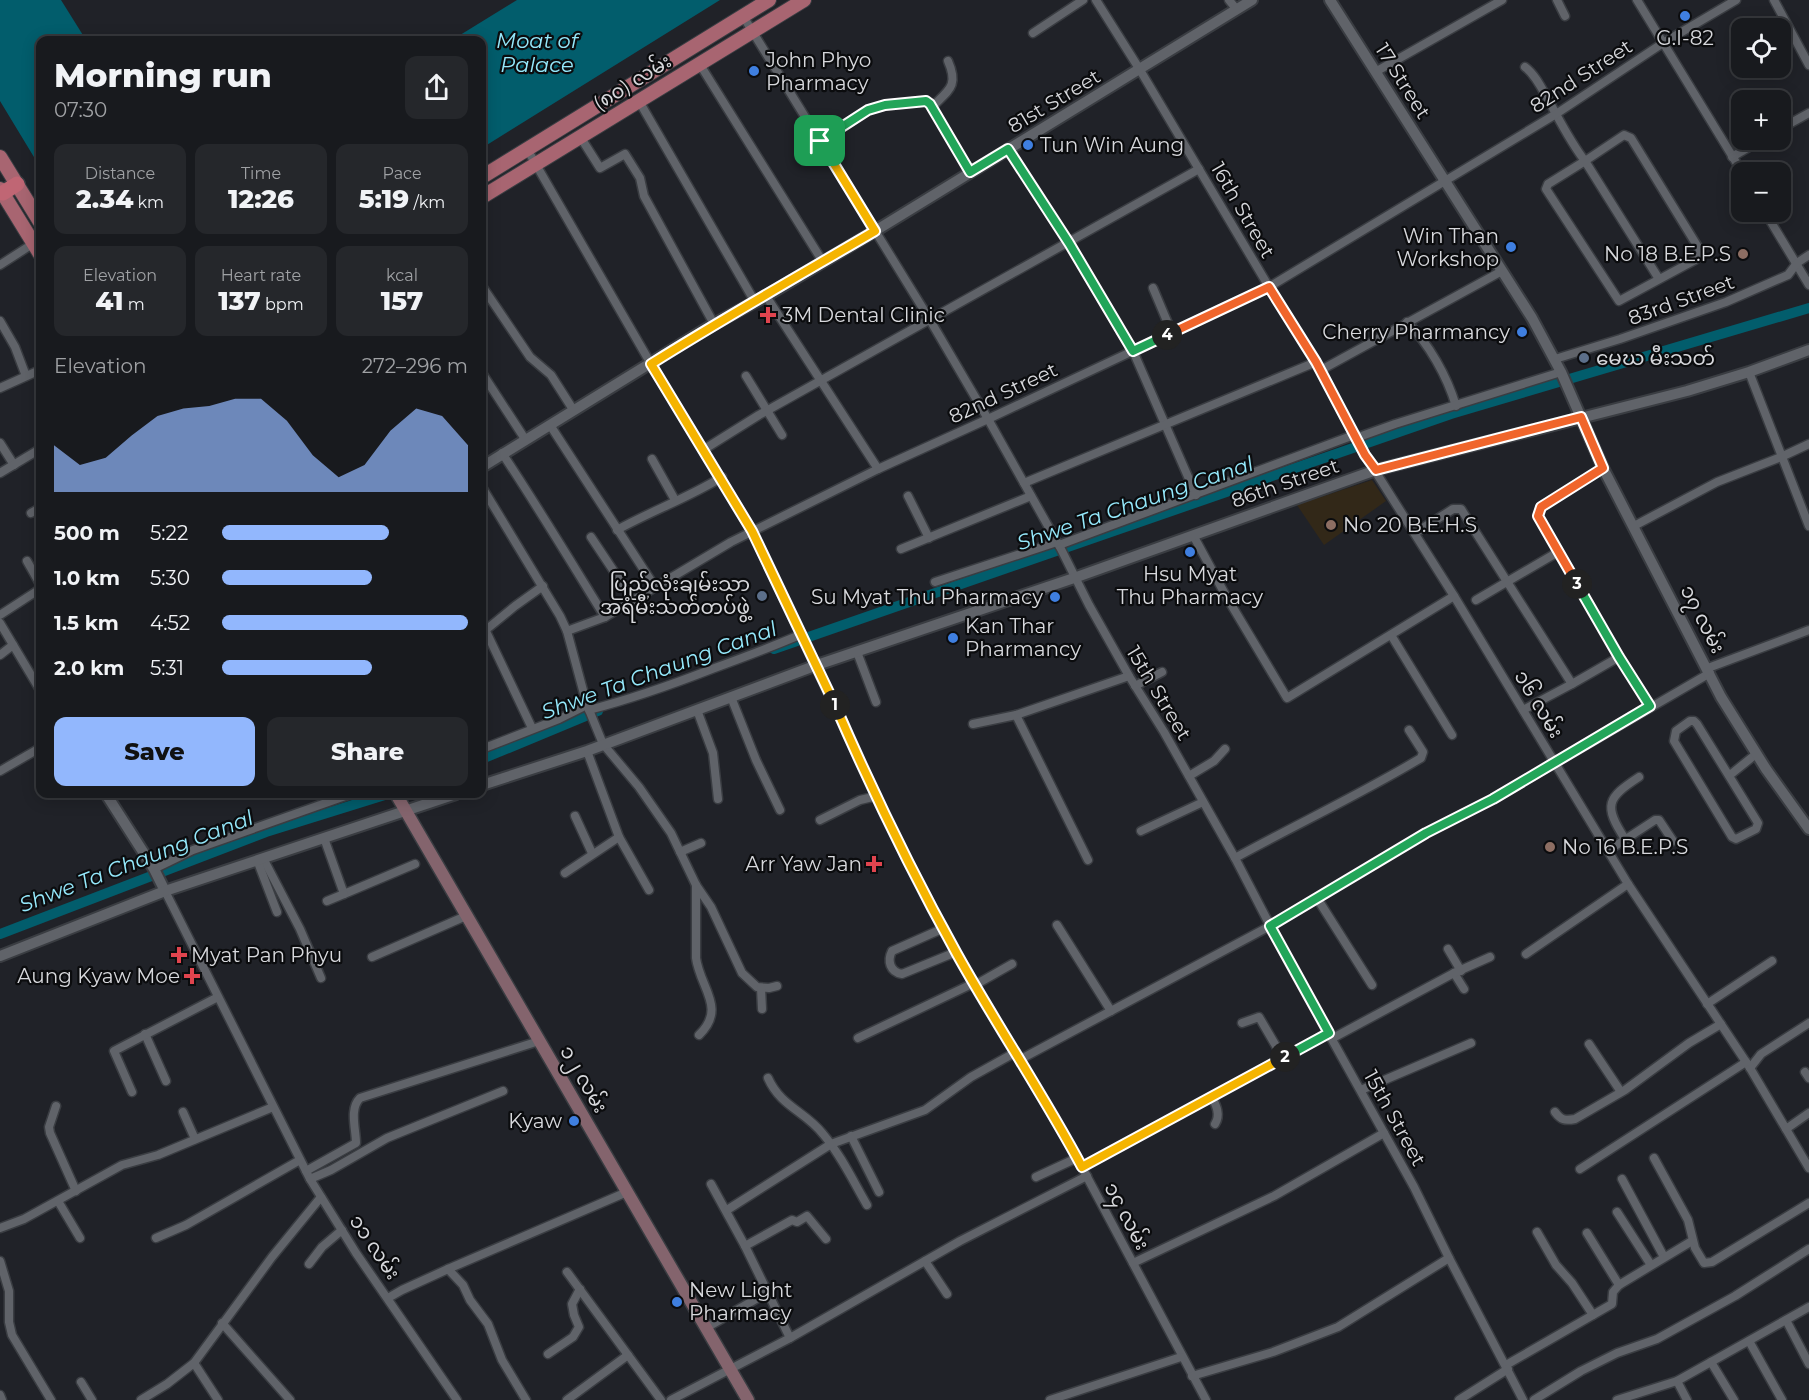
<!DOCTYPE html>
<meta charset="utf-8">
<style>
body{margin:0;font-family:Montserrat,"Noto Sans Myanmar",sans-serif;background:#25272b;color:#f1f3f6;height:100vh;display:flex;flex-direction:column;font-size:22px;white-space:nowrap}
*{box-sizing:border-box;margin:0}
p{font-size:20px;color:#9fa1a4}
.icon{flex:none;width:33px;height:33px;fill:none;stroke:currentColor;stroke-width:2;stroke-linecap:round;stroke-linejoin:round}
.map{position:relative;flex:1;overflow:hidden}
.sheet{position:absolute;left:36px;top:36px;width:450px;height:762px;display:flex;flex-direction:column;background:#181a1e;border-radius:12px;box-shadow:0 3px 15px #0003,0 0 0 2px #36383c}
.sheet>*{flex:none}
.buttons{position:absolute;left:1731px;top:18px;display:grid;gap:12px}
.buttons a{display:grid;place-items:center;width:60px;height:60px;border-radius:12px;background:#181a1e;box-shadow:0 3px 15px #0003,0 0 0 2px #36383c;font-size:30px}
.pin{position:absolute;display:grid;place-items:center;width:51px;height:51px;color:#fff;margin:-26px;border-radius:12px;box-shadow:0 3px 9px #0006}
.km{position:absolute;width:30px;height:30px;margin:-15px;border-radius:50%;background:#222;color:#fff;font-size:16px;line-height:30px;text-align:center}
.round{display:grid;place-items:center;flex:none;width:63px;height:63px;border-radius:12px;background:#25272b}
.headline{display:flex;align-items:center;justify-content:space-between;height:102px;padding:0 18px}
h1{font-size:33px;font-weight:800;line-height:45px}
.metrics{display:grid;grid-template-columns:repeat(3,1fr);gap:9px;height:102px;padding:6px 18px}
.metrics div{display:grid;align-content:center;border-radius:12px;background:#25272b;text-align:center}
.metrics b{font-size:26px;font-weight:800}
.metrics small{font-size:16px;font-weight:400}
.metrics p{font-size:16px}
.chart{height:168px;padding:12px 18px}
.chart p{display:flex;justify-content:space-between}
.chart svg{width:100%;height:108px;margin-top:6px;fill:#92b7fd;opacity:.7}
.button{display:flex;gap:12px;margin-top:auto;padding:12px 18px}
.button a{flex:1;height:69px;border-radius:12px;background:#92b7fd;color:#111;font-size:24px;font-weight:800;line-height:69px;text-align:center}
.button a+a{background:#25272b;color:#f1f3f6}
ul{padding:0 18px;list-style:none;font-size:20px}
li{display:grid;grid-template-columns:96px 72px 1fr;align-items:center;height:45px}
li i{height:15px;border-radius:8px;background:#92b7fd}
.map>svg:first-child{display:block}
.education{fill:#322818}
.water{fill:#025d6c}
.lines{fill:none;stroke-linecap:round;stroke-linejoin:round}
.canal{stroke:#025d6c;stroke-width:10}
.minor-casing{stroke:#3a3d42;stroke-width:11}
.tertiary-casing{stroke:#3a3d42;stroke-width:14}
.secondary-casing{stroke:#3a3d42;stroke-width:15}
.primary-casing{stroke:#3a3d42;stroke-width:16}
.trunk-casing{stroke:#3a3d42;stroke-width:18}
.minor{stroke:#606369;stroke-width:8}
.tertiary{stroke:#606369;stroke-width:10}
.secondary{stroke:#84646d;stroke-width:12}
.primary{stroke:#a86571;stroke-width:14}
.trunk{stroke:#c06674;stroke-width:15}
.split-1-casing{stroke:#fff;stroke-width:12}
.split-2-casing{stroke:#fff;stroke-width:12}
.split-3-casing{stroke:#fff;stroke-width:12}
.split-4-casing{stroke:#fff;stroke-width:12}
.split-5-casing{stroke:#fff;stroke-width:12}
.split-1{stroke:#f5b400;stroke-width:8}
.split-2{stroke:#f5b400;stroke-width:8}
.split-3{stroke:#22a559;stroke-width:8}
.split-4{stroke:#f0652b;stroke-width:8}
.split-5{stroke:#22a559;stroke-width:8}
.shop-dot{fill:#3f7fe0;stroke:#0b0c0e;stroke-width:2}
.education-dot{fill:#8d6e63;stroke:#0b0c0e;stroke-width:2}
.health-dot{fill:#e0444e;stroke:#0b0c0e;stroke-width:2}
.service-dot{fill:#5c6f8a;stroke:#0b0c0e;stroke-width:2}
.labels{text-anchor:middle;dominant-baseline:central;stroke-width:4.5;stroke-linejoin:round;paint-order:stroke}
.poi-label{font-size:20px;fill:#d7d8dc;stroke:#0b0c0e;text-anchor:start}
.street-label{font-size:20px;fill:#d7d8dc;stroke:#0b0c0e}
.water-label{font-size:21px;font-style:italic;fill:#95e9fc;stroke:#0b0c0e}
</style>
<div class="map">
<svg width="1809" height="1400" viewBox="0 0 1809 1400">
<rect width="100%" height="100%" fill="#202228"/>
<polygon class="education" points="1372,480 1386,501 1324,545 1297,505"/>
<g class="water">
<polygon points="0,0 61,0 86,40 40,40 40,167 0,101"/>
<polygon points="517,0 720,0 482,148 482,40 452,40"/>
</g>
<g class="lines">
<g class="canal">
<polyline points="774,649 1451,414 1809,308"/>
<polyline points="482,759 598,711"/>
<polyline points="0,934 266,832 388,794"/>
</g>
<defs>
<g id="minor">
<polyline points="1096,0 1140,70 1269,287 1316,362 1365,455 1454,596 1628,884 1750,1068 1809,1168"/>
<polyline points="1229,0 1237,10"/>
<polyline points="1557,0 1565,16"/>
<polyline points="1637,0 1742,172"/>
<polyline points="1774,0 1809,65"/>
<polyline points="743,16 930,320 988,419 1061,549 1089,605 1129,676 1164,732 1235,858 1290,964 1414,1187 1449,1258 1523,1400"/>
<polyline points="1033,33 1083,0"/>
<polyline points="699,63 823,262"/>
<path d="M1525 67C1536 75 1543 91 1550 103 1561 123 1571 143 1585 161L1624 135 1631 138 1701 252 1700 256 1695 260 1619 301 1546 189 1548 184 1585 161 1659 279"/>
<polyline points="1377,71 1502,0"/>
<polyline points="639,101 755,302"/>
<path d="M932 107C949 90 959 86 948 61"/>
<polyline points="1780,129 1809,113"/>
<polyline points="581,138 600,168 625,154 640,178 644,196 714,324"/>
<polyline points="820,141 868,110 885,105 926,101 930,104 970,172"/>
<polyline points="527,149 651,364 752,531 899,844 956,952 1070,1145 1206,1400"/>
<polyline points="1008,149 1069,243 1133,351 1196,495"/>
<polyline points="1732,157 1761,140"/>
<polyline points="1765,212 1809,285"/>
<polyline points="0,265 34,243"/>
<polyline points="482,286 530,357 551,375 574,411"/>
<polyline points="1153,288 1172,333"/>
<polyline points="766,296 878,469"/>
<polyline points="0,321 15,347 26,376"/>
<path d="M1407 322C1429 344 1447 376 1456 406"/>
<polyline points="1555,359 1620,339 1726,302 1788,275 1797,263 1809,255"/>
<polyline points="1321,370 1502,271"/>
<polyline points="1749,372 1809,526"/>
<polyline points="482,373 525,439"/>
<polyline points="746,376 782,435"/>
<polyline points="0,388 40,370"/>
<polyline points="550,425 655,587"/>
<polyline points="1356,438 1395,424 1561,372"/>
<polyline points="0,443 14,465"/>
<polyline points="703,450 759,415 1199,169"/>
<path d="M502 453C538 507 571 562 605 617"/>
<polyline points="652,459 675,500"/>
<polyline points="1603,468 1541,507 1538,516 1619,657 1650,706"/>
<polyline points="0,473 40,449"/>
<polyline points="1024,483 1316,362"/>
<polyline points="482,487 560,616 567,631 587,705 603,744 639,787 671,833 696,885 711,907 742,973 757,987 769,988 777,986"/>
<polyline points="908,496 929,538"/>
<polyline points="31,513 40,508"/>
<polyline points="1634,526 1717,482 1781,457 1809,444"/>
<path d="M617 530C651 511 688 498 722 477"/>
<polyline points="1415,533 1453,509 1461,509 1572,684 1619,657"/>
<polyline points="1193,535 1226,596 1287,698 1454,596"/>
<polyline points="591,537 633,600"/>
<polyline points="1059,545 1354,435"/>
<polyline points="901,549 1031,496"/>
<polyline points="27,561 40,584"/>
<polyline points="935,582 1057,542"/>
<polyline points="1476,600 1558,552"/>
<polyline points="0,615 40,589"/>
<polyline points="0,623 40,690"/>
<polyline points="482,623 532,728"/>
<polyline points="567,631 605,617 731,542 878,469 988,419 1269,287 1556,114 1663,43 1736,0"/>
<polyline points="482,633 515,606 543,586"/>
<polyline points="1391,635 1452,735"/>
<polyline points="857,652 876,702"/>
<polyline points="0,655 13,645"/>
<polyline points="1708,668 1809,630"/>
<polyline points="1135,686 1162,672"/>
<polyline points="731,697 756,760 780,810"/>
<path d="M589 710C631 699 671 685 712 669 742 658 772 647 802 634"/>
<polyline points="697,710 713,753 718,799"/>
<polyline points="1523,710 1572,684"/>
<polyline points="1016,715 1088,860"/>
<polygon points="1690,721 1694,721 1697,724 1758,823 1756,829 1736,839 1732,837 1674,741 1676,731"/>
<polyline points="973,724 1016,715 1129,676"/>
<polyline points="482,749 559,719 587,705"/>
<polyline points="587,751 619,837 649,890"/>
<polyline points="0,771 40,748"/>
<polyline points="1730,775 1756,754"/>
<polyline points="1189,776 1214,761 1225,749"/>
<polyline points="575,816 592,853"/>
<polyline points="820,820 860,800 877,796"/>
<polyline points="1141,831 1203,802"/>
<polyline points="324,838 344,894 415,864"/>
<path d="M1625 839C1603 805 1607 798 1639 777"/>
<polyline points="1609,850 1655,820 1659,820 1673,841"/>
<polyline points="680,852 701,843"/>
<polyline points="263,858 300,929 321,978"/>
<path d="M1235 858C1297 824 1361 794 1421 758L1423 752 1409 730"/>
<polyline points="257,860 277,912"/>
<polyline points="154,869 193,850 351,794"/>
<polyline points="565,873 619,837"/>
<path d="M696 885V958C700 988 727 1008 699 1035"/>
<polyline points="165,891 310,1179 356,1253 457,1400"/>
<polyline points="1317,898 1372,985"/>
<polyline points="327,901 344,894"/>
<polyline points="1057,925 1111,1011"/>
<path d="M944 928 892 951C887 961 890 972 902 974L956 952"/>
<polyline points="1448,949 1461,971"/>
<polyline points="1526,954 1628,884"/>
<polyline points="372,957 466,916"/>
<polyline points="1454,973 1464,989"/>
<polyline points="975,985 1012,964"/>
<polyline points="761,988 762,1009"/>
<polyline points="1707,1004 1772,961"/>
<polyline points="1242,1023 1259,1017 1283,1058"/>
<polyline points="145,1034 166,1081"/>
<polyline points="858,1038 974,983"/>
<polyline points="1333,1038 1454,973 1490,957"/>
<polyline points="1589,1044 1621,1092"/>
<polyline points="1021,1059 1270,926 1426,833 1493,799 1710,673"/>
<polyline points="1750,1068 1761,1054 1809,1023"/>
<polyline points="1805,1072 1809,1078"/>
<path d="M768 1078C781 1107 805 1111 823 1134 841 1155 853 1181 867 1205"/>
<polyline points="1361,1090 1471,1043"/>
<polyline points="132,1092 114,1051 218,997"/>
<path d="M1212 1097C1216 1105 1221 1115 1215 1124"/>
<polyline points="56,1106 49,1127 50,1133 76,1191"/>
<polyline points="183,1112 195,1139"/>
<path d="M1555 1112C1561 1120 1565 1121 1575 1119L1625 1090 1689 1043 1721 1024"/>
<polyline points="1786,1129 1809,1113"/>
<polyline points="851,1136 879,1192"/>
<polyline points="1654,1158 1688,1220 1695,1248 1704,1263 1712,1262 1809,1203"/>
<polyline points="1082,1167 1329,1033"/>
<polyline points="1580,1169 1746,1062"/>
<path d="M306 1171 356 1143C356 1129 349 1109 360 1098L539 1041"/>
<polyline points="1036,1177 1077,1158"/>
<polyline points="310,1179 331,1170 387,1138 503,1091"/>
<polyline points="1622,1179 1664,1257"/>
<polyline points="711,1184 745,1246 790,1338"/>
<polyline points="58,1201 80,1238"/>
<polyline points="727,1210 831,1144 925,1110 971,1077 1016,1052"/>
<polyline points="1617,1212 1651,1265"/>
<polyline points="0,1228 24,1219 122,1165 158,1155 273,1107"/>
<polyline points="1537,1232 1556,1265 1572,1283 1593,1315"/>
<polyline points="1587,1233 1619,1285"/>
<polyline points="156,1238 186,1225 300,1160"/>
<polyline points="745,1246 792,1220 797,1222 807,1216 826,1239"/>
<polyline points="0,1261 9,1291 9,1322 12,1335 51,1400"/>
<polyline points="925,1261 947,1294"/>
<polyline points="1133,1263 1274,1196 1384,1133"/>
<polyline points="309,1264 322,1247 342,1230"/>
<polyline points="448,1269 463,1285 470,1300 488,1324 502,1360 526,1400"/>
<polyline points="567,1272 661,1400"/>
<polyline points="388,1298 402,1290 448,1269 627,1192"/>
<polyline points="1786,1320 1809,1364"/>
<polyline points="222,1323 290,1400"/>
<polyline points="706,1328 768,1292"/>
<polyline points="1749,1341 1782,1400"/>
<polyline points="548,1354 573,1337 579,1327 574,1315 572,1304 580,1289"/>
<polyline points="1711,1362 1734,1400"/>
<polyline points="194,1363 218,1400"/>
<polyline points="1506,1365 1612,1304 1613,1292 1619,1285 1692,1241"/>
<polyline points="1192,1376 1273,1352 1338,1327 1449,1258"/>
<polyline points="1677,1381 1687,1400"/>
<polyline points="81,1382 92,1400"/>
<polyline points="0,1395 2,1400"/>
<polyline points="141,1400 167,1384 194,1363 272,1257 321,1197"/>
<polyline points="567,1400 628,1355"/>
<polyline points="671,1400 790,1338 960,1241 1087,1176"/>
<polyline points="1050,1400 1181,1357"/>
<polyline points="1459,1400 1508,1369"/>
<polyline points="1534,1400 1581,1371 1617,1353 1657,1339 1735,1296 1809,1249"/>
<polyline points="1617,1400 1677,1381 1809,1307"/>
</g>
<g id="tertiary">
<polyline points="1330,0 1532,318 1561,372 1603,468 1721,697 1766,769 1809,829"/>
<polyline points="482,467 714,324 766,296 875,231 1252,0"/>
<polyline points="482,785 587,751 817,665 1074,578 1376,470 1687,391 1749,372 1809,350"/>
<polyline points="106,794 154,869 165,891"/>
<polyline points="0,956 165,891 456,794"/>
</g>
<polyline id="secondary" points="396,794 748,1400"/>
<g id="primary">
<polyline points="0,157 40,222"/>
<polyline points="482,177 769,0"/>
<polyline points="0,189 40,254"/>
<polyline points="482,197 804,0"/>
</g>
<polyline id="trunk" points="3,193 17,184"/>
</defs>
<use href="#minor" class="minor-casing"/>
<use href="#tertiary" class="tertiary-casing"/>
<use href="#secondary" class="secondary-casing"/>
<use href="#primary" class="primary-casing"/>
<use href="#trunk" class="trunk-casing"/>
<use href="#minor" class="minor"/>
<use href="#tertiary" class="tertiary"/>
<use href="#secondary" class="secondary"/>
<use href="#primary" class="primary"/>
<use href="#trunk" class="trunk"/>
</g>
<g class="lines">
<defs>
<path id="split-1" d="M820 141 875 231C800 275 724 318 651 364L752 531 835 705"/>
<path id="split-2" d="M835 705C872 790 912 873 957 954 997 1026 1043 1094 1082 1167L1285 1057"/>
<polyline id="split-3" points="1285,1057 1329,1033 1270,926 1426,833 1493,799 1650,706 1619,657 1577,584"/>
<polyline id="split-4" points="1167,335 1269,287 1316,362 1365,455 1376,470 1581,417 1603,468 1541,507 1538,516 1577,584"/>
<polyline id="split-5" points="820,141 868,110 885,105 926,101 930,104 970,172 1008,149 1069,243 1133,351 1167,335"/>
</defs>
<use href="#split-1" class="split-1-casing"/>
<use href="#split-2" class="split-2-casing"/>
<use href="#split-3" class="split-3-casing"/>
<use href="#split-4" class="split-4-casing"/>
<use href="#split-5" class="split-5-casing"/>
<use href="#split-1" class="split-1"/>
<use href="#split-2" class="split-2"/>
<use href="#split-3" class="split-3"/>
<use href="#split-4" class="split-4"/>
<use href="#split-5" class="split-5"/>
</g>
<g class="shop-dot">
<circle cx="1685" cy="16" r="6"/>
<circle cx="754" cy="71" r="6"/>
<circle cx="1028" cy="145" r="6"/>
<circle cx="1511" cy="247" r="6"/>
<circle cx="1522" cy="332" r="6"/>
<circle cx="1190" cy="552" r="6"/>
<circle cx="1055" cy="597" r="6"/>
<circle cx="953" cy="638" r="6"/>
<circle cx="574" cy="1121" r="6"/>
<circle cx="677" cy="1302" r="6"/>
</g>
<g class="education-dot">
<circle cx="1743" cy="254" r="6"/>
<circle cx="1331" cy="525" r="6"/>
<circle cx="1550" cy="847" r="6"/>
</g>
<g class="health-dot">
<path d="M765 306h6v6h6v6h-6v6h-6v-6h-6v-6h6z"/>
<path d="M871 855h6v6h6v6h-6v6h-6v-6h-6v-6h6z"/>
<path d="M176 946h6v6h6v6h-6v6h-6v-6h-6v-6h6z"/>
<path d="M189 967h6v6h6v6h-6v6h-6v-6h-6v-6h6z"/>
</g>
<g class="service-dot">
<circle cx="1584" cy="358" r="6"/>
<circle cx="762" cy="596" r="6"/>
</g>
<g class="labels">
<g class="poi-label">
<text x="1685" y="38" text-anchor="middle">G.I-82</text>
<text x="766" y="60">John Phyo<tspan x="766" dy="23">Pharmacy</tspan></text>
<text x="1040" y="145">Tun Win Aung</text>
<text x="1499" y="236" text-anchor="end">Win Than<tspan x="1499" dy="23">Workshop</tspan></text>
<text x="1731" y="254" text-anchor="end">No 18 B.E.P.S</text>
<text x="782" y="315">3M Dental Clinic</text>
<text x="1510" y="332" text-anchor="end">Cherry Pharmancy</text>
<text x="1596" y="358">မေဃ မီးသတ်</text>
<text x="1343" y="525">No 20 B.E.H.S</text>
<text x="1190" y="574" text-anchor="middle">Hsu Myat<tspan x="1190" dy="23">Thu Pharmacy</tspan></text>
<text x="750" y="584" text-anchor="end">ပြည်လုံးချမ်းသာ<tspan x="750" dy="23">အရံမီးသတ်တပ်ဖွဲ့</tspan></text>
<text x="1043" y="597" text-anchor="end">Su Myat Thu Pharmacy</text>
<text x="965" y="626">Kan Thar<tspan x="965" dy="23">Pharmancy</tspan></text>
<text x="1562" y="847">No 16 B.E.P.S</text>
<text x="862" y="864" text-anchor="end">Arr Yaw Jan</text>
<text x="191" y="955">Myat Pan Phyu</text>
<text x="180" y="976" text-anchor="end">Aung Kyaw Moe</text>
<text x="562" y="1121" text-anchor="end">Kyaw</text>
<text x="689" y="1290">New Light<tspan x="689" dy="23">Pharmacy</tspan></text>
</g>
<g class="street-label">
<text transform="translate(1581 76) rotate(-33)">82nd Street</text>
<text transform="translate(1403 81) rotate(58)">17 Street</text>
<text transform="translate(632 82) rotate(-32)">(၈၀) လမ်း</text>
<text transform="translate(1054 101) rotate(-31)">81st Street</text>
<text transform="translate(1243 210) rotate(60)">16th Street</text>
<text transform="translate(1681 300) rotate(-20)">83rd Street</text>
<text transform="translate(1003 393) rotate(-25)">82nd Street</text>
<text transform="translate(1285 483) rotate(-19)">86th Street</text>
<text transform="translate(1703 619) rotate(63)">၁၇ လမ်း</text>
<text transform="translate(1159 693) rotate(59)">15th Street</text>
<text transform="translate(1539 704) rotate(59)">၁၆ လမ်း</text>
<text transform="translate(584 1079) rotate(60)">၁၂ လမ်း</text>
<text transform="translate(1395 1118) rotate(61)">15th Street</text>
<text transform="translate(1127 1216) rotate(62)">၁၄ လမ်း</text>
<text transform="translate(375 1247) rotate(56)">၁၁ လမ်း</text>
</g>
<g class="water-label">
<text x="537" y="40">Moat of<tspan x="537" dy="24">Palace</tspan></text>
<text transform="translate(1135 503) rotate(-19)">Shwe Ta Chaung Canal</text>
<text transform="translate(659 670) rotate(-20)">Shwe Ta Chaung Canal</text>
<text transform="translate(136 861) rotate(-21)">Shwe Ta Chaung Canal</text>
</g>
</g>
</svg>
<div class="buttons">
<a><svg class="icon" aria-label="locate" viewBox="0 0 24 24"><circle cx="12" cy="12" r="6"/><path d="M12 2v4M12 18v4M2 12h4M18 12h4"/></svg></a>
<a>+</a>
<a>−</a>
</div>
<div class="pin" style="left:820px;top:141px;background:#1e9e55"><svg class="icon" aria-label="arrive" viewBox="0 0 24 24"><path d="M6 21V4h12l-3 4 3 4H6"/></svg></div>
<b class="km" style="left:835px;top:705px">1</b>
<b class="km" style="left:1285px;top:1057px">2</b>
<b class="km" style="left:1577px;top:584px">3</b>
<b class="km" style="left:1167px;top:335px">4</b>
<section class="sheet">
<div class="headline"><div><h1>Morning run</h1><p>07:30</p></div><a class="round"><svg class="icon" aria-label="share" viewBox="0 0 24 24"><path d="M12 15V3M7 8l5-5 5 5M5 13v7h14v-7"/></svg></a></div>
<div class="metrics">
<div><p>Distance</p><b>2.34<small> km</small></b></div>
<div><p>Time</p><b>12:26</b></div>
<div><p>Pace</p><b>5:19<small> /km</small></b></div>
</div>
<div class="metrics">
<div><p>Elevation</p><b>41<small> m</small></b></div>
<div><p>Heart rate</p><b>137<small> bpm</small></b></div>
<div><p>kcal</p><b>157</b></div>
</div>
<div class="chart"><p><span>Elevation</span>272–296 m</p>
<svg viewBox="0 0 160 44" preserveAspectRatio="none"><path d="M0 44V25L10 33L20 30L30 21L40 13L50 10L60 9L70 6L80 6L90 15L100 29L110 38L120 33L130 19L140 10L150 13L160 25V44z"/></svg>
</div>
<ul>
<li><b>500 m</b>5:22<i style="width:68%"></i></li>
<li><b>1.0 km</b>5:30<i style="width:61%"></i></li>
<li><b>1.5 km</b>4:52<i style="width:100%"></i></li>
<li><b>2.0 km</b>5:31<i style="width:61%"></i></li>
</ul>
<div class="button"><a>Save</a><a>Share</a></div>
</section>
</div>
